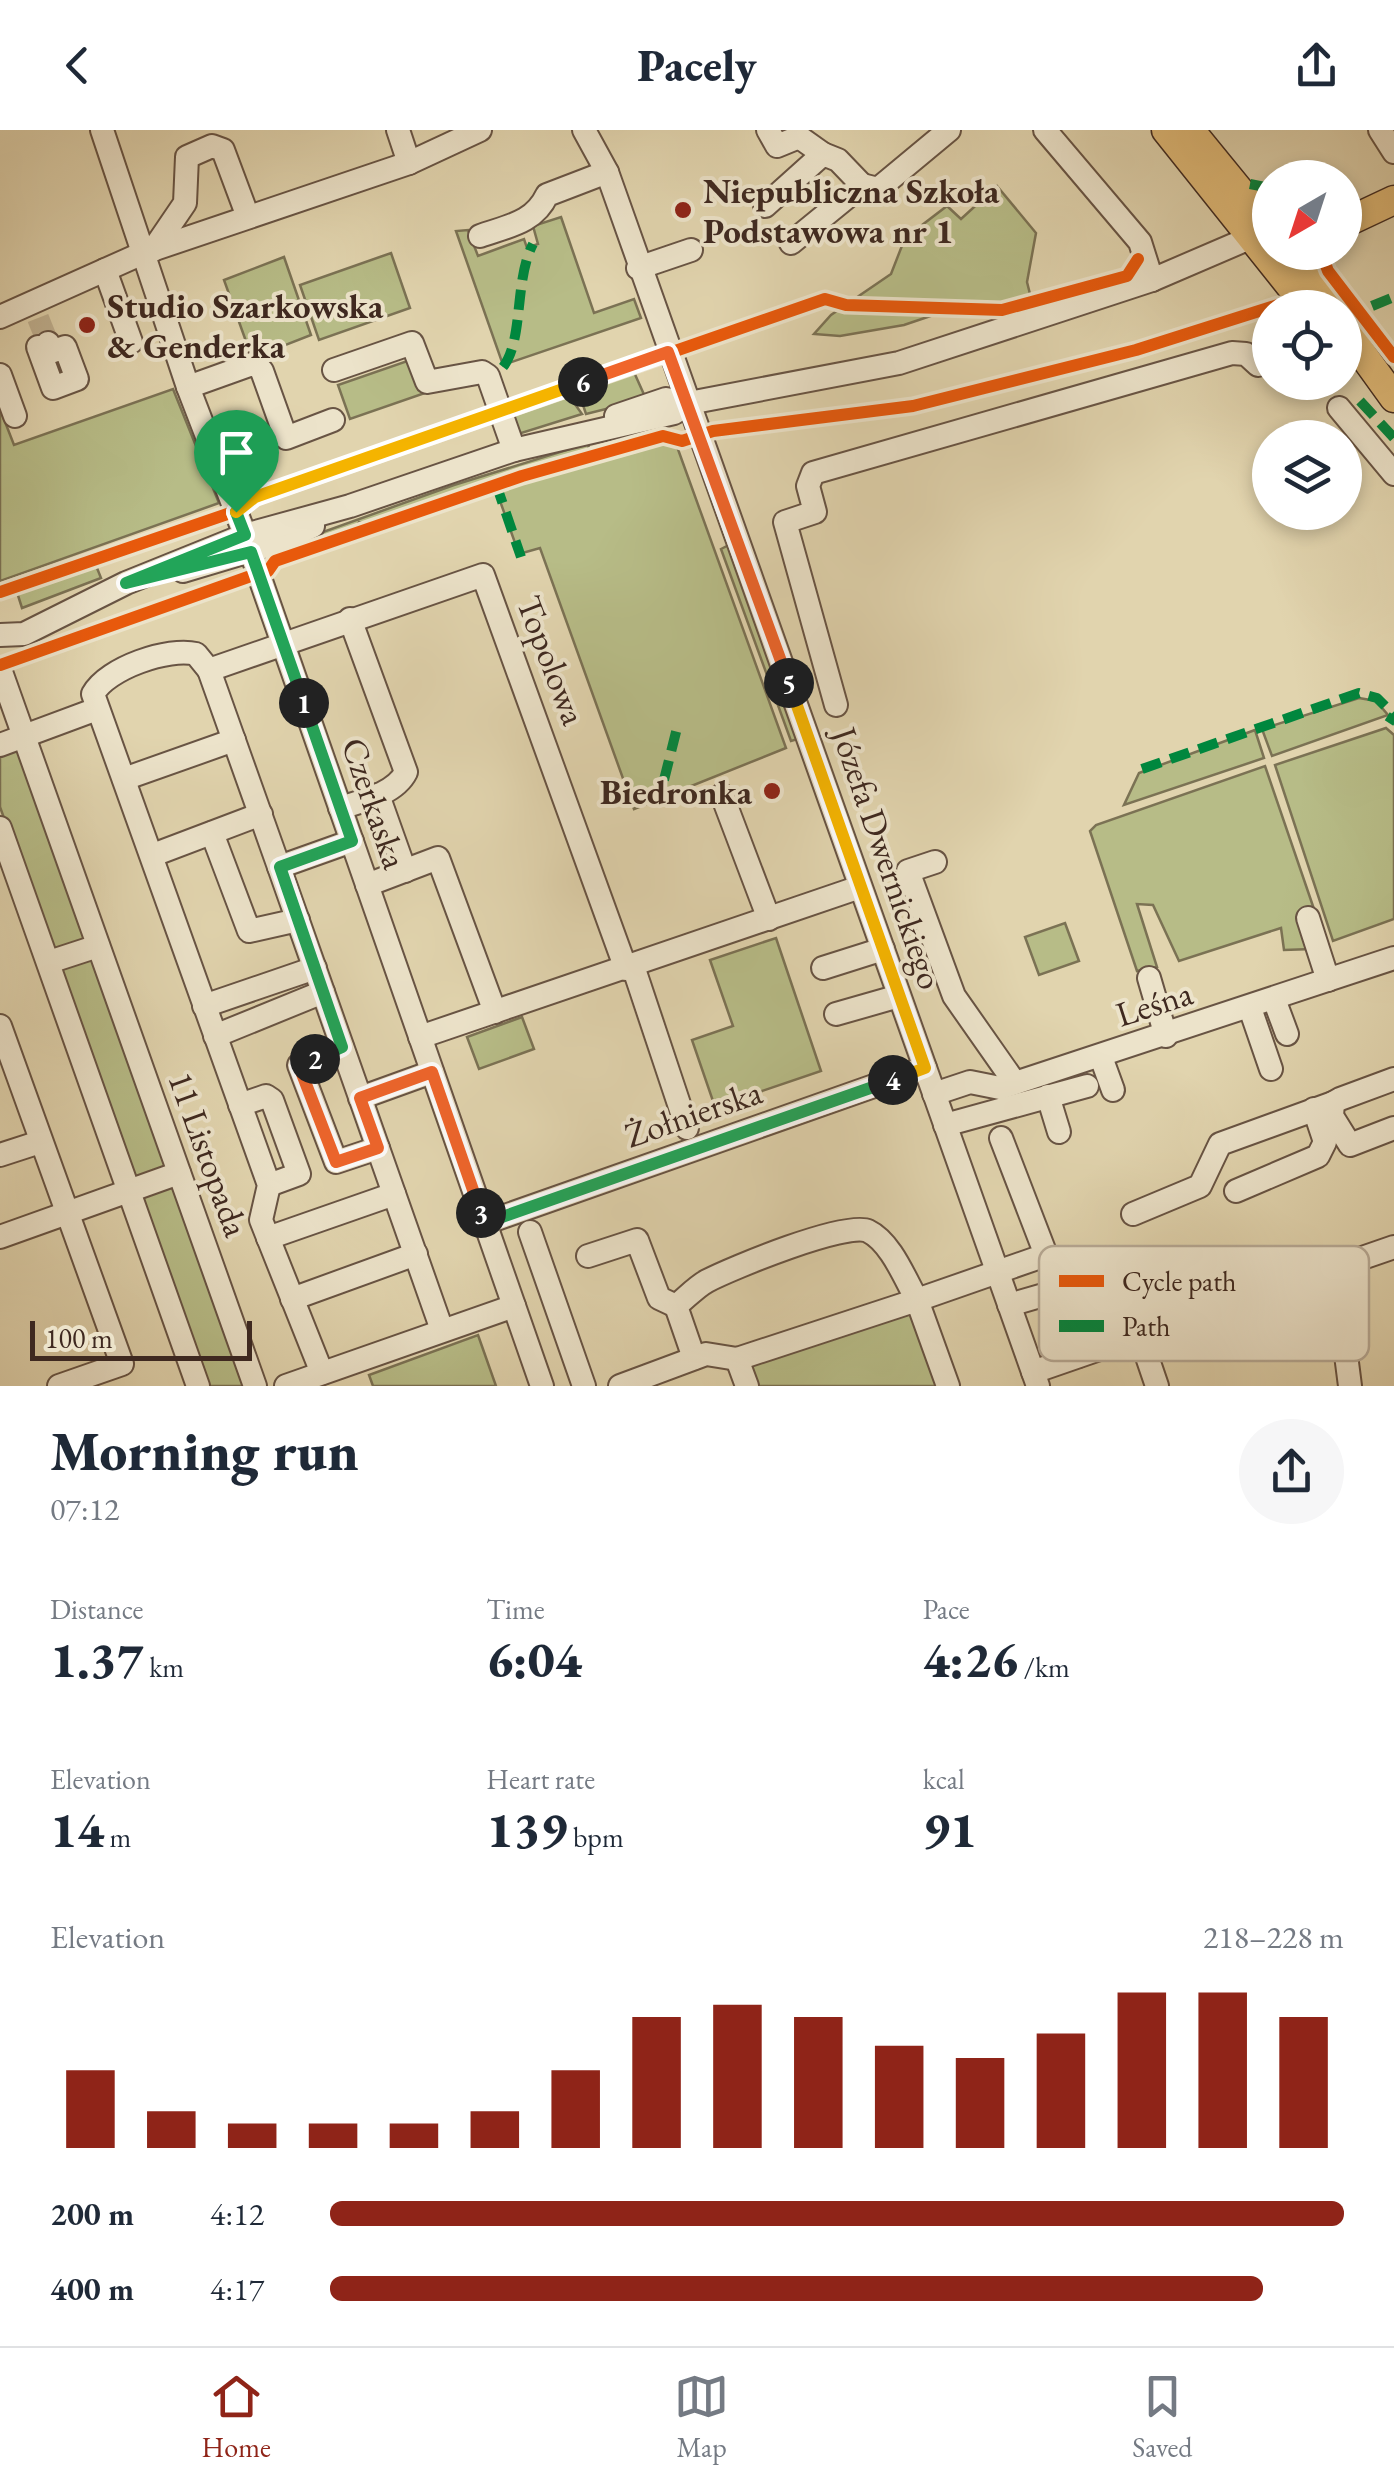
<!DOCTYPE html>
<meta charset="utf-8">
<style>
body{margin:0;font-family:"EB Garamond",serif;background:#f6f6f7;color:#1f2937;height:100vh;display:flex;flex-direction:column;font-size:38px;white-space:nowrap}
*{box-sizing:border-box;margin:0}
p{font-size:32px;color:#747a83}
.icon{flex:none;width:55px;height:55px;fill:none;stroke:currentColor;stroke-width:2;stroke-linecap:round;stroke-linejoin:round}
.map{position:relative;height:1256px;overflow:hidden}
.details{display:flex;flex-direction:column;background:#fff;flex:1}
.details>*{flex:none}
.needle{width:65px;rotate:219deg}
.tools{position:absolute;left:1252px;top:30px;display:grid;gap:20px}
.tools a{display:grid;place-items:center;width:110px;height:110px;border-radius:50%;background:#fff;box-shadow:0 5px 15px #0003;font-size:50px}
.scale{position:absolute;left:30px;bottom:25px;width:222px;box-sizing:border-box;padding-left:10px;border:5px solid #3f2920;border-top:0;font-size:28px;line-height:35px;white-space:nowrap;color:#3f2920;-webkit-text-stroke:8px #ece3ca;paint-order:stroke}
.pin{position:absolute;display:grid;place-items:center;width:85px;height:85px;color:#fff;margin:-102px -42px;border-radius:50% 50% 50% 0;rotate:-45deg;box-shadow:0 0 10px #0007}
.pin .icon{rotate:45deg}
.km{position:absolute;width:50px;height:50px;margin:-25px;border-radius:50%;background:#222;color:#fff;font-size:28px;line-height:50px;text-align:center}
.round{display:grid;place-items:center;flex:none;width:105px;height:105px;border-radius:52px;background:#f6f6f7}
.head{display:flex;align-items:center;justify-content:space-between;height:170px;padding:0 50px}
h1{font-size:55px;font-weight:800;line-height:75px}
.metrics{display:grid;grid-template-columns:repeat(3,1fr);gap:15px;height:170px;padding:10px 50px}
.metrics div{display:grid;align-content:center}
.metrics b{font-size:50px;font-weight:800}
.metrics small{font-size:28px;font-weight:400}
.metrics p{font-size:28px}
.chart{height:280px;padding:20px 50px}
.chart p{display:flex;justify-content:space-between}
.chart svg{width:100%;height:180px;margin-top:10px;stroke:#8f2418;stroke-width:6}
ul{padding:0 50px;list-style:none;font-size:32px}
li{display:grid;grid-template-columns:160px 120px 1fr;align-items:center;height:75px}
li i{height:25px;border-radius:12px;background:#8f2418}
header{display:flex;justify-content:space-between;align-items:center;height:130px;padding:0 50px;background:#fff;font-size:45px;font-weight:800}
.dock{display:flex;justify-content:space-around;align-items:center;height:140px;border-top:2px solid #e0e1e3;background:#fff;font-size:28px;color:#747a83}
.dock a{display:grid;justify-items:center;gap:5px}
.dock .active{color:#8f2418}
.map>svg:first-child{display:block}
.green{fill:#b7bc87;stroke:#7b7254;stroke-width:2.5}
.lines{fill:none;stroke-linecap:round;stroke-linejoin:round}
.minor-tunnel{stroke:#c1b292;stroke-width:22;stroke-dasharray:22 11;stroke-linecap:butt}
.minor-casing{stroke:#685444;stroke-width:26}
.major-casing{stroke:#3f2920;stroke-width:31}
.minor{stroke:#ece3ca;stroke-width:22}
.major{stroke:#e0ba77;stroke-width:28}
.quiet{stroke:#00873e;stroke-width:10;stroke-dasharray:20 10;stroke-linecap:butt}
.cycleway-casing{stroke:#ece3ca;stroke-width:19}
.cycleway{stroke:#e8590c;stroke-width:12}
.split-1-casing{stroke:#fff;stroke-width:20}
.split-2-casing{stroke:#fff;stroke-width:20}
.split-3-casing{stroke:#fff;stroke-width:20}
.split-4-casing{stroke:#fff;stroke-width:20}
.split-5-casing{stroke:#fff;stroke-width:20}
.split-6-casing{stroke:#fff;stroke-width:20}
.split-7-casing{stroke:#fff;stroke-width:20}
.split-1{stroke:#22a559;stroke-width:12}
.split-2{stroke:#22a559;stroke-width:12}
.split-3{stroke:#f0652b;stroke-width:12}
.split-4{stroke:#22a559;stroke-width:12}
.split-5{stroke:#f5b400;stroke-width:12}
.split-6{stroke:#f0652b;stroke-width:12}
.split-7{stroke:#f5b400;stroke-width:12}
.poi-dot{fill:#8f2418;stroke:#ece3ca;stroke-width:4}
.labels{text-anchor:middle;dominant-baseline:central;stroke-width:8;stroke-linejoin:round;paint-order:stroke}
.poi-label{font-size:35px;font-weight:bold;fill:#3f2920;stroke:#ece3ca;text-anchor:start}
.street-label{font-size:35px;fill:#3f2920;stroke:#ece3ca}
.key{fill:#ece3ca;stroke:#b8ab97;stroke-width:2.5}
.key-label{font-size:28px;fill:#3f2920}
</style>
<header><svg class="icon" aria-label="back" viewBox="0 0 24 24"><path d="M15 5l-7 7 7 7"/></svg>Pacely<svg class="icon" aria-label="share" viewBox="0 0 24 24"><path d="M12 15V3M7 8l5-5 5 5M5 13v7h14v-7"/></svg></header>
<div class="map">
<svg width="1394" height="1256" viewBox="0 0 1394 1256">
<rect width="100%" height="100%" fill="#e1d4ae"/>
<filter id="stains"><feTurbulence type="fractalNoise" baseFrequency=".002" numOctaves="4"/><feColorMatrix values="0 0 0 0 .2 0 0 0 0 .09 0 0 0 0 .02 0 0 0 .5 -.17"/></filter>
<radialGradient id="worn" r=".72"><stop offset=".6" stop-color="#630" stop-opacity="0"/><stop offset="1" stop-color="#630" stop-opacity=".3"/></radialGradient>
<g class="green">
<polygon points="997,56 1036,103 1027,152 1030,164 1007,174 966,174 904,195 840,206 814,204 831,185 891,144 905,108 947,76 961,89"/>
<polygon points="561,87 594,183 634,169 641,188 503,235 456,101 468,100 478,126 524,109 527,118 538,114 533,96"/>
<polygon points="391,123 410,178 319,210 300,155"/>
<polygon points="284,127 311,205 252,228 224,150"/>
<polygon points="413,229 425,263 350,289 338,255"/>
<polygon points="633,240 646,269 586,284 580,266 583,258"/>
<polygon points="173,259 219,373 0,451 0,279 14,315"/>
<polygon points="567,263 582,284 515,305 509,281"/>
<polygon points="661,310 675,311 786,618 634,679 540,418 519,424 495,357"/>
<polygon points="589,313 588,322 525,339 372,394 359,392 353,401 286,422 284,416 454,355"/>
<polygon points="729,415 798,609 791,611 721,419"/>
<polygon points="88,430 95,433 101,448 22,478 15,456"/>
<polygon points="1359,568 1376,571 1388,585 1272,626 1262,599"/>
<polygon points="1386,598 1394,605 1394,789 1333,811 1275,635"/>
<polygon points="1255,600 1264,628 1124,675 1139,643"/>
<polygon points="22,616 91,810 53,823 0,677 0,624"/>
<polygon points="1265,636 1315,782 1312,819 1284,820 1281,798 1179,831 1153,775 1137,774 1157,837 1137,841 1090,701 1096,695"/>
<polygon points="1065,793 1079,831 1039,845 1025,807"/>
<polygon points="776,808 821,941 715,977 692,910 733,896 710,830"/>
<polygon points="99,824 171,1038 133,1050 59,838"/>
<polygon points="522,887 534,919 479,939 467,907"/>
<polygon points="178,1054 251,1256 205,1256 138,1067"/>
<polygon points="911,1176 938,1256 751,1256 743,1233"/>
<polygon points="478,1205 496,1256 373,1256 369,1245"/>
</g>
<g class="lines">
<polyline class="minor-tunnel" points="38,188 48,213"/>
<defs>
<g id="minor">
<polyline points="102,0 188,257 245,405 542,1256"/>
<polyline points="398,0 409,33"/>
<polyline points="584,0 607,42 1038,1256"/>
<polyline points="768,0 777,16 799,7 823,24"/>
<polyline points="1045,0 1140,112 1152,150"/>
<polyline points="1380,0 1394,22"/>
<polyline points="765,76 823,24 838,30 862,55"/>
<path d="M480 106C508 96 534 93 547 65L607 42"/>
<polyline points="791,113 862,55 878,59 949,0"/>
<polyline points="153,120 185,73 187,27 212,16 223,20 248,87"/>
<polyline points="638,138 691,120"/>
<polyline points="105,140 131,212"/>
<polyline points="0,187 143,123 409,33 480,0"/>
<polyline points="38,217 53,258 77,249 65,217 51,222 48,213"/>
<polyline points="334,240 412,213 427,252 482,242 488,246 514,320"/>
<polyline points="0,245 15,286"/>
<polyline points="188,257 255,233 262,241 286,308 333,290"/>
<polyline points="1339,278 1394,344"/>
<polyline points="616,286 666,269 689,273 899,233 1152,150 1252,107"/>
<polyline points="183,441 277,413 313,396"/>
<polyline points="0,505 24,504 126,453 245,405 350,376 514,320 674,283 689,273"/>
<polyline points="0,539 255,1256"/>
<path d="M209 540 196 524C169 517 107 538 93 564L269 1055 261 1090 322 1243"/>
<polyline points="836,575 785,392 815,382 808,356 813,343 1232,223 1246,224 1258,235"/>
<polyline points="0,615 97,579"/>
<polyline points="124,649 234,610"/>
<polyline points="378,665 405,741"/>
<polyline points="722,665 769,789"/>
<path d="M340 678C362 671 395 664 406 642L350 489"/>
<polyline points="0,698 198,1256"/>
<polyline points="212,703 249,801 298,790"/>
<polyline points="352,711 279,737 209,540 483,445 626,839"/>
<polyline points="153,725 261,684"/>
<polyline points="935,732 908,741 954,866 1015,953"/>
<polyline points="279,737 442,1200"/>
<polyline points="367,755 438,728 495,882"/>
<polyline points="1308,788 1328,850"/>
<polyline points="49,832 98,816"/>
<polyline points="633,836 687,998"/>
<polyline points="823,838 883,819"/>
<polyline points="1149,848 1166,906"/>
<polyline points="1274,869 1287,904"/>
<polyline points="204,876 315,838"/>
<polyline points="1250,878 1271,939"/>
<polyline points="836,884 899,866"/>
<polyline points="0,896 122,1234 59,1256"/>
<polyline points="215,906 323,862"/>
<polyline points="420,907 860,757"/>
<polyline points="342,917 299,935 336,1032 378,1018"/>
<polyline points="1101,927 1113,960"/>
<polyline points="1394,949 1340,969 1333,973 1332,986 1350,1015 1394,998"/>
<polyline points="934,964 970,952 1000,958 1394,828"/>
<polyline points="1048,966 1059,1002"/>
<polyline points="360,968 432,942"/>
<polyline points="240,975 266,966 272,970 299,1044 269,1055"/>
<polyline points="945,995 1087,956"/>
<polyline points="0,1025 40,1012"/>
<polyline points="1236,1061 1318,1026 1325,1012 1314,979"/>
<polyline points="1133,1084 1200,1056 1220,1014 1333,973"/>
<polyline points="485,1093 925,938"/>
<polyline points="530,1102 584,1256"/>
<polyline points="0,1107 179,1043"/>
<polyline points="268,1108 394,1064"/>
<polyline points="588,1126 637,1110 659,1168 676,1176"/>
<polyline points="1335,1139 1350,1256"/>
<polyline points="1092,1145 1117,1214"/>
<polyline points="292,1169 416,1124"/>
<polyline points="1009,1175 1054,1162 1078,1226"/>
<polyline points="1140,1206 1157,1256"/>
<path d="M694 1228 676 1176C686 1168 696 1157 707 1151 732 1138 846 1091 868 1101 891 1112 905 1149 917 1170L1046 1125 1001 1008"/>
<polyline points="737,1229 747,1256"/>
<polyline points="1033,1242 1394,1117"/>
<polyline points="286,1256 514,1176"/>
<polyline points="620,1256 706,1224 737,1229 917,1170 948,1256"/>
</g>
<g id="major">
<polyline points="1166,0 1308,178"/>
<polyline points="1190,0 1270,98"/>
<polyline points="1345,93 1394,70"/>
<polyline points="1288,122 1329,178"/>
<polyline points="1345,200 1394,268"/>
</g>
</defs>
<use href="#minor" class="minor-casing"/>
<use href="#major" class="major-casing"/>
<use href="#minor" class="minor"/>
<use href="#major" class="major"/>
<g class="quiet">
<polyline points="1250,54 1270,58"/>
<polyline points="1372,176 1394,167"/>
<path d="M503 237C524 210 514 150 533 114"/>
<polyline points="1360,271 1394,308"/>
<polyline points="496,354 521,427"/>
<polyline points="1142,639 1359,563 1377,568 1394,585 1389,593"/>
<polyline points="664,650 678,594"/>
</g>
<defs>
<g id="cycleway">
<polyline points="1321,122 1328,141 1394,227"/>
<polyline points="268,441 275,431 522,346 663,306 682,311 713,301 913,276 1136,220 1278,175"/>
<polyline points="0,462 236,381 255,367 825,169 846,175 1002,180 1127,146 1138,129"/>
<polyline points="0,535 248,447"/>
</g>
</defs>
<use href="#cycleway" class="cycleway-casing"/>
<use href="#cycleway" class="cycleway"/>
</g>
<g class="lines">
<defs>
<polyline id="split-1" points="236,382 245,405 126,453 251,422 304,573"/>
<polyline id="split-2" points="304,573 352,711 280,737 342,917 315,929"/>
<polyline id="split-3" points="315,929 299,936 336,1032 378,1018 360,968 432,942 481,1083"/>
<polyline id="split-4" points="481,1083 485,1093 893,950"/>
<polyline id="split-5" points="789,553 925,938 893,950"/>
<polyline id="split-6" points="583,252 668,222 789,553"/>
<polyline id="split-7" points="236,382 255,367 583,252"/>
</defs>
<use href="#split-1" class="split-1-casing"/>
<use href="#split-2" class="split-2-casing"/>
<use href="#split-3" class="split-3-casing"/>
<use href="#split-4" class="split-4-casing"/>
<use href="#split-5" class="split-5-casing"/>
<use href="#split-6" class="split-6-casing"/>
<use href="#split-7" class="split-7-casing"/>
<use href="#split-1" class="split-1"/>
<use href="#split-2" class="split-2"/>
<use href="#split-3" class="split-3"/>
<use href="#split-4" class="split-4"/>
<use href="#split-5" class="split-5"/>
<use href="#split-6" class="split-6"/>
<use href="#split-7" class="split-7"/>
</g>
<g class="poi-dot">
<circle cx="683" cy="80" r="10"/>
<circle cx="87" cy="195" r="10"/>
<circle cx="772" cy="661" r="10"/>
</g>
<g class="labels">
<g class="poi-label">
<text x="703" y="60">Niepubliczna Szkoła<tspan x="703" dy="40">Podstawowa nr 1</tspan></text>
<text x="107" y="175">Studio Szarkowska<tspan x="107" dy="40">&amp; Genderka</tspan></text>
<text x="752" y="661" text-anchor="end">Biedronka</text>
</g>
<g class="street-label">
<text transform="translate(552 530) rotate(69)">Topolowa</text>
<text transform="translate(375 673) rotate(71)">Czerkaska</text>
<text transform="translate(888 728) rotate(71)">Józefa Dwernickiego</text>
<text transform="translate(1154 873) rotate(-18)">Leśna</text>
<text transform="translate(693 983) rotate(-19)">Żołnierska</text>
<text transform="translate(209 1024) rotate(70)">11 Listopada</text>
</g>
</g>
<rect x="1039" y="1116" width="330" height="115" rx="15" class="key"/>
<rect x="1059" y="1145" width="45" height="12" fill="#e8590c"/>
<rect x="1059" y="1190" width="45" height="12" fill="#00873e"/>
<g class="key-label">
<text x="1122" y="1161">Cycle path</text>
<text x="1122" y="1206">Path</text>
</g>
<rect width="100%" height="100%" filter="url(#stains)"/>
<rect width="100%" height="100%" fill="url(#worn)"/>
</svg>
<div class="tools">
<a><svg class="needle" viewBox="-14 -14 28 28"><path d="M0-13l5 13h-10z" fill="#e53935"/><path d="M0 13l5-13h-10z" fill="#747a83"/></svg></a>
<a><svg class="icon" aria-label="locate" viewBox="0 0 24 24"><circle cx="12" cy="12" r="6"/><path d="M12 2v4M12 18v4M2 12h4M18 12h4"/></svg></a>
<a><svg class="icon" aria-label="layers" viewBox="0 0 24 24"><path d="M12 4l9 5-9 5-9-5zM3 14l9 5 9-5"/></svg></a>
</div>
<div class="scale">100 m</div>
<div class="pin" style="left:236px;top:382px;background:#1e9e55"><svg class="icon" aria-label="arrive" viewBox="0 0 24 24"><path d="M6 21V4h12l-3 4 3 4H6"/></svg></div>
<b class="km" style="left:304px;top:573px">1</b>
<b class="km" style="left:315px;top:929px">2</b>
<b class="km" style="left:481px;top:1083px">3</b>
<b class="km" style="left:893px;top:950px">4</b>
<b class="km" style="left:789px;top:553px">5</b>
<b class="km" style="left:583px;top:252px">6</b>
</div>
<section class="details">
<div class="head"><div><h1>Morning run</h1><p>07:12</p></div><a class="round"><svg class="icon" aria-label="share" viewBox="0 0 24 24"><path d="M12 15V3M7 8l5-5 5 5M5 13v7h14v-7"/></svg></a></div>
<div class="metrics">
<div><p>Distance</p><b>1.37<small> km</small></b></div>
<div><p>Time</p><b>6:04</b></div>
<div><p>Pace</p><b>4:26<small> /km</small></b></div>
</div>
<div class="metrics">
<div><p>Elevation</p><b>14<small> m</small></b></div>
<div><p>Heart rate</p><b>139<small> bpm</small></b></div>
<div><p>kcal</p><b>91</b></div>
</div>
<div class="chart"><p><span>Elevation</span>218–228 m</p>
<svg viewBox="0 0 160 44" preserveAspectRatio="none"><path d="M5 44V25M15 44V35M25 44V38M35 44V38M45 44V38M55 44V35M65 44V25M75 44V12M85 44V9M95 44V12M105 44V19M115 44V22M125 44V16M135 44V6M145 44V6M155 44V12"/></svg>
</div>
<ul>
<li><b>200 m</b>4:12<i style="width:100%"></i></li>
<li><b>400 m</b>4:17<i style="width:92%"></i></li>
</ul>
</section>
<nav class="dock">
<a class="active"><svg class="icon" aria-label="home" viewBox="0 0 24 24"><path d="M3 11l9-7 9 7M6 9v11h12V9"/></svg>Home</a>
<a><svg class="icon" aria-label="map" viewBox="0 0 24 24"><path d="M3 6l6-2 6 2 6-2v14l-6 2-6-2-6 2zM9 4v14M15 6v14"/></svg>Map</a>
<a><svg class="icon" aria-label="saved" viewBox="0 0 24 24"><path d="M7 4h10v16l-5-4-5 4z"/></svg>Saved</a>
</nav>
